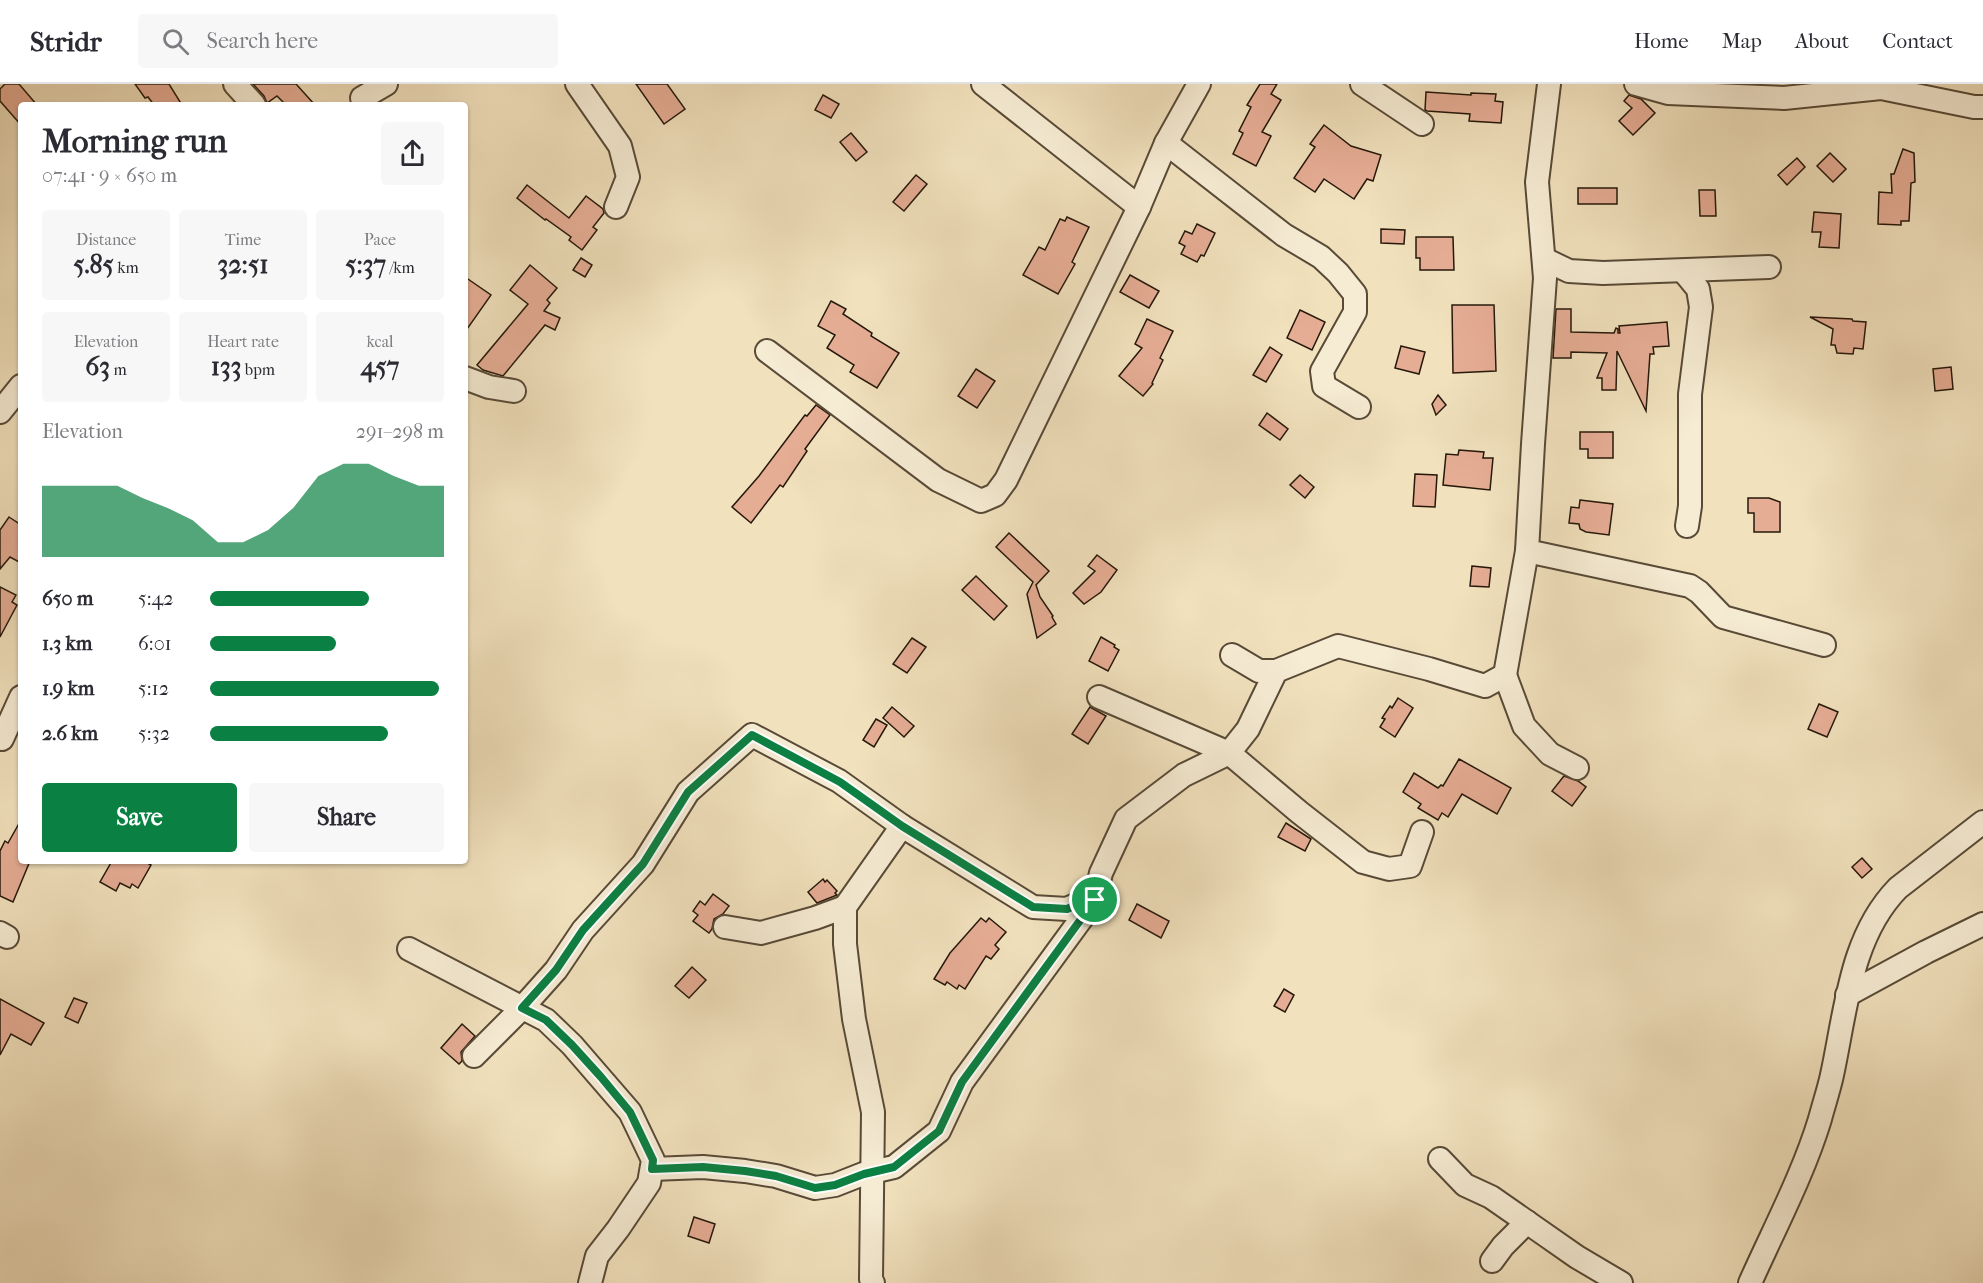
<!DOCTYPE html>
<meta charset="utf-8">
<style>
body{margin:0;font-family:"IM FELL French Canon",serif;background:#f7f7f7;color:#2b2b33;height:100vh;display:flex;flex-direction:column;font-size:22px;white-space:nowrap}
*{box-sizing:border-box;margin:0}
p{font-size:20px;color:#7c7c81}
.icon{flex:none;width:33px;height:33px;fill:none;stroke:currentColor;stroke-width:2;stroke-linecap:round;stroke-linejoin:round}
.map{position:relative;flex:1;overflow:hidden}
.sheet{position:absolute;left:18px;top:18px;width:450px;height:762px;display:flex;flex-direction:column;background:#fff;border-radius:6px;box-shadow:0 2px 4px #0004}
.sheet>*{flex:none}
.pin{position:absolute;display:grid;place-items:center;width:51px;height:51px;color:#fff;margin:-26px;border:3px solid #fff;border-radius:50%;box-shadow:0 2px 6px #0007}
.round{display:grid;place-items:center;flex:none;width:63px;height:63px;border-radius:6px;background:#f7f7f7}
.head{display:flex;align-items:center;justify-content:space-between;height:102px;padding:0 24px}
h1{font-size:33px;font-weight:800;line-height:45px}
.metrics{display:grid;grid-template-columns:repeat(3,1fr);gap:9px;height:102px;padding:6px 24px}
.metrics div{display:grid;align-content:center;border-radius:6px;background:#f7f7f7;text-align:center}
.metrics b{font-size:26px;font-weight:800}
.metrics small{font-size:16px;font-weight:400}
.metrics p{font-size:16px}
.chart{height:168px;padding:12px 24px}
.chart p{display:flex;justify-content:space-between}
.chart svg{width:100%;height:108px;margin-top:6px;fill:#0b8043;opacity:.7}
.cta{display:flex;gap:12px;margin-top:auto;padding:12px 24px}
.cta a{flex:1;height:69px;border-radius:6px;background:#0b8043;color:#fff;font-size:24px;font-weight:800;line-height:69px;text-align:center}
.cta a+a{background:#f7f7f7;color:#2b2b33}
ul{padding:0 24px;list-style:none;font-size:20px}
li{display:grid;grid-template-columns:96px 72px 1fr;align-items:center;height:45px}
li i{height:15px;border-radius:8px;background:#0b8043}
header{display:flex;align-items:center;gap:36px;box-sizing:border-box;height:84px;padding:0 30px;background:#fff;border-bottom:2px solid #e1e1e2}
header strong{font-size:28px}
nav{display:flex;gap:33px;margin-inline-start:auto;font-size:21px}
.search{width:420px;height:54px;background:#f7f7f7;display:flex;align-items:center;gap:15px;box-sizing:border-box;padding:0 21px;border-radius:6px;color:#7c7c81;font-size:22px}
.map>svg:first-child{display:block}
.building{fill:#e6ad95;stroke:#25180a;stroke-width:1.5}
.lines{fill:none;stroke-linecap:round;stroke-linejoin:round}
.minor-casing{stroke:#584a37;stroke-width:26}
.minor{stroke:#f6ecd4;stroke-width:22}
.route-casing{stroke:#fff;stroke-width:12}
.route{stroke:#0b8043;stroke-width:8}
</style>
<header>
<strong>Stridr</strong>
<div class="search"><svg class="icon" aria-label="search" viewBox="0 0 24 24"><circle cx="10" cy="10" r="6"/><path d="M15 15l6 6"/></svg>Search here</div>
<nav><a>Home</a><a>Map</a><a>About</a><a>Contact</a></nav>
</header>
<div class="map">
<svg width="1983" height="1199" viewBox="0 0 1983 1199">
<rect width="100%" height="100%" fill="#f1e1bd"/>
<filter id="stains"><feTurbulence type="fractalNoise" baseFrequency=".00333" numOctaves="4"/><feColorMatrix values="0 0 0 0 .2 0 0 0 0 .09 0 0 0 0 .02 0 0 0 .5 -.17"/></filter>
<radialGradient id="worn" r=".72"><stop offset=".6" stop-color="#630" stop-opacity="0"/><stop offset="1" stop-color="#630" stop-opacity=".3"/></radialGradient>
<g class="building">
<polygon points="5,0 19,0 37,21 21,21 21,41 0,17 0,5"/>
<polygon points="135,0 169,0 182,21 154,21 148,13 145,14"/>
<polygon points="253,0 296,0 315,21 286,21 277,12 267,19 264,12"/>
<polygon points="636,0 667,0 685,25 664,40"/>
<polygon points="1260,0 1277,0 1271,10 1281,16 1262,48 1271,52 1256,82 1233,70 1243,49 1239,47 1251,23 1247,21"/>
<polygon points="1426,8 1471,11 1471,9 1496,10 1495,17 1503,18 1501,39 1469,37 1470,30 1427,27 1425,26"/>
<polygon points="823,11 839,20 831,34 815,26"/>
<polygon points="1629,11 1641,15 1655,29 1633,51 1619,37 1632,24 1624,17"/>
<polygon points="1324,41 1351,62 1381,71 1373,97 1367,95 1354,115 1324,95 1315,108 1294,94 1315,63 1310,60"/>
<polygon points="851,49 867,68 856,77 840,58"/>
<polygon points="1903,65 1914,69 1915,98 1911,99 1909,137 1901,137 1901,141 1878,140 1879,108 1892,109 1891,90 1894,90"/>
<polygon points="1830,69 1846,85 1833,98 1817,82"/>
<polygon points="1797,74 1805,83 1787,101 1778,91"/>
<polygon points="916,91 927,100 904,127 893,118"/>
<polygon points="527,101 569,134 586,112 603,125 604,129 593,143 597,146 582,166 569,156 571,153 546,135 545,136 517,114"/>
<rect x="1578" y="104" width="39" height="16"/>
<polygon points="1699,106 1715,106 1716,132 1700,132"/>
<polygon points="1814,128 1841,130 1839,164 1819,163 1821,148 1812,148"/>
<polygon points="1067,133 1089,143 1072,178 1075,180 1058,210 1023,191 1039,163 1045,166 1060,135 1065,137"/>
<polygon points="1197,140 1215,149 1204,172 1201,171 1197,178 1181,170 1185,162 1179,159 1185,147 1192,150"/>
<polygon points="1381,145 1405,146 1404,160 1381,159"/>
<polygon points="1416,153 1453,153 1454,186 1420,186 1420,174 1416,174"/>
<polygon points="581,174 592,181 585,193 573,186"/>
<polygon points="530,181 557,204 547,216 550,219 544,227 560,234 555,246 545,241 503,292 483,286 477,281 528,220 510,206"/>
<polygon points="1130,191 1159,207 1149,224 1120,208"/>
<polygon points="465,193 491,211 465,248"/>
<polygon points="831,217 846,225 843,230 872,249 871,252 899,269 877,304 850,288 854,281 827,264 835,251 818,242"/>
<polygon points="1452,221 1494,221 1496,287 1453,289"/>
<polygon points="1556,225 1571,225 1571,248 1614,249 1616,244 1618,245 1618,249 1620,249 1619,242 1667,238 1669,262 1653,263 1654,270 1650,270 1646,327 1617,267 1616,306 1602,306 1602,294 1597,294 1607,269 1571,268 1571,274 1553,274"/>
<polygon points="1300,226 1325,238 1312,266 1287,254"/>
<polygon points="1810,233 1852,235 1853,237 1866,238 1863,265 1854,264 1853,270 1837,269 1835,261 1831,261 1833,245"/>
<polygon points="1147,235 1173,247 1160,274 1163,276 1152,299 1153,300 1143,312 1119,292 1142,264 1135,260"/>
<polygon points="1401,262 1425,268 1419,290 1395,284"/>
<polygon points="1270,263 1282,271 1266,298 1253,291"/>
<polygon points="1951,283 1953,305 1935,307 1933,285"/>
<polygon points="976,285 995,297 977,324 958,312"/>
<polygon points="1438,311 1446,321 1436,331 1432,320"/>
<polygon points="816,321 830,331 805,365 807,367 783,403 780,401 751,439 732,423 759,392 805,331 807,332"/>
<polygon points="1267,329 1288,345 1280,356 1259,341"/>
<polygon points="1580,348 1613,348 1613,374 1588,374 1588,365 1580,365"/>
<polygon points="1459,366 1484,368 1483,374 1493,374 1490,406 1443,401 1446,370 1458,371"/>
<polygon points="1415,390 1437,391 1435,423 1413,422"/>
<polygon points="1300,391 1314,403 1305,414 1290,401"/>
<polygon points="1748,414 1769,414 1780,418 1780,448 1754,448 1754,429 1748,429"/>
<polygon points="1580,416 1613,420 1609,451 1586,448 1580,445 1579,440 1569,439 1571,423 1579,424"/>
<polygon points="9,433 21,441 21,479 10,473 0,485 0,446"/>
<polygon points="1009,449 1049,487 1036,501 1040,513 1053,532 1052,533 1056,540 1037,554 1027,510 1033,498 996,463"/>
<polygon points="1097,471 1117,486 1101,508 1084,520 1073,509 1095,487 1088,482"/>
<polygon points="1472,482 1491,484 1489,503 1470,502"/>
<polygon points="976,492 1007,522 994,536 962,506"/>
<polygon points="0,503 16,511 12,518 17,521 0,553"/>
<polygon points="1101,553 1115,561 1114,563 1119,566 1108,587 1089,577"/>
<polygon points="912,554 926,563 907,589 893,580"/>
<polygon points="1398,614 1413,624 1395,653 1380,643 1385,635 1382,634 1390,622 1392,624"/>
<polygon points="1819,620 1838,628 1827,653 1808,645"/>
<polygon points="892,623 914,642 904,653 883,634"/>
<polygon points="1090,623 1106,632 1088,660 1072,650"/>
<polygon points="876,635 887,641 874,663 863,656"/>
<polygon points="1459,675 1511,704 1497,730 1462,710 1448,733 1442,729 1438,736 1418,724 1421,720 1403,708 1414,689 1438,704 1441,701 1443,702"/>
<polygon points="1564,692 1578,697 1586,703 1572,722 1552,707"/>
<polygon points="21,736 21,777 30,777 13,818 0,812 0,767 5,757 8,759"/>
<polygon points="1286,739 1311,755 1305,767 1278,753"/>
<polygon points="1862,774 1872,785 1862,794 1852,783"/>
<polygon points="112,777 144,777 151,781 138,804 132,800 130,804 120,799 116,807 100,798"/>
<polygon points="823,795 825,798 827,796 837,807 835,809 837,811 817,819 808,808"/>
<polygon points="713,810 729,822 723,830 714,835 712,845 709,849 693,837 698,831 693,827 700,817 705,821"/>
<polygon points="1137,820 1169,837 1161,854 1129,836"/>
<polygon points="981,834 986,838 989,834 1006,848 995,861 999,865 991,875 986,872 965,905 959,901 957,905 947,898 945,901 934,895 950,869"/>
<polygon points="692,883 706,896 689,914 675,902"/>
<polygon points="1284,905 1294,911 1285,928 1274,922"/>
<polygon points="74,914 87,919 78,939 65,933"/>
<polygon points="0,915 44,939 31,961 11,950 0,971"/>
<polygon points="462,940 475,952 461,968 462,977 459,980 441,964"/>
<polygon points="694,1133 715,1140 709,1159 688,1152"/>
</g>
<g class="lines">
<defs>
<g id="minor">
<polyline points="235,0 254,21"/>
<polyline points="577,0 620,62 628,93 616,123"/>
<polyline points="983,0 1139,123"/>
<polyline points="1362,0 1422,40"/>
<polyline points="1636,0 1668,9 1784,14 1881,4 1974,23 1983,23"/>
<polyline points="362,14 386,0"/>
<polyline points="1166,59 1284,151 1321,173 1338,189 1355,210 1355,228 1322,287 1324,302 1359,323"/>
<polyline points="1544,175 1569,187 1603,189 1769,183"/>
<polyline points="1684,188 1698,205 1701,223 1690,310 1690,422 1687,442"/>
<polyline points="767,267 938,396 981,417 995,411 1006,396 1139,123 1166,59 1199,0"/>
<polyline points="465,294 489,303 514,307"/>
<polyline points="0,328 21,302"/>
<polyline points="1527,467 1690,502 1699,508 1723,533 1824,561"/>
<polyline points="1232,571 1259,587 1276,587"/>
<polyline points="1505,591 1524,642 1550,670 1577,684"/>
<polyline points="1099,613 1229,669 1299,728 1363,778 1389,785 1410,782 1422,748"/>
<polyline points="2,655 21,613"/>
<polyline points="725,843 761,849 815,834 845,823"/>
<polyline points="0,849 7,853"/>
<polyline points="409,865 546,936 572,961 630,1028 653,1076 649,1099 618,1145 597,1172 590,1199"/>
<polyline points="1847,911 1926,868 1983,840"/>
<polyline points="474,972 522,924 556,886 583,846 643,780 688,708 752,651 839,697 902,742 1033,823 1067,825 1082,818 1095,816"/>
<polyline points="1440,1075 1465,1101 1491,1113 1577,1173 1621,1199"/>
<polyline points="652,1085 703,1083 745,1087 776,1092 815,1104 835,1101 863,1090 894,1083 939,1047 962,998 1095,816 1101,789 1126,735 1184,691 1229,669 1248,645 1276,587 1338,562 1429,585 1485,602 1505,591 1527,467 1533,360 1545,194 1537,98 1549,0"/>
<polyline points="1492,1177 1503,1162 1527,1138"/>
<polyline points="873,1199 871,1195 873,1028 854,935 845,860 845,823 902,742"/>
<path d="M1750 1199C1774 1145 1803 1091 1820 1035 1824 1020 1829 1005 1832 991 1846 927 1850 853 1898 804L1983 738"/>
</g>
</defs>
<use href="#minor" class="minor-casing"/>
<use href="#minor" class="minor"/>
</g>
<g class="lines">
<defs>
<polygon id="route" points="752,651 840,698 902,742 1033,823 1067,825 1083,818 1095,816 962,998 939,1047 894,1083 864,1090 835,1101 815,1104 776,1092 745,1087 703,1083 652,1085 653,1076 630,1028 601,993 572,961 546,936 522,924 556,886 583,846 643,780 688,708"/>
</defs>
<use href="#route" class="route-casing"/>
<use href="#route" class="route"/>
</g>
<rect width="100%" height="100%" filter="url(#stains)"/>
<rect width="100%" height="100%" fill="url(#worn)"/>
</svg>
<div class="pin" style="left:1095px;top:816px;background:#1e9e55"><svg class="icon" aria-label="arrive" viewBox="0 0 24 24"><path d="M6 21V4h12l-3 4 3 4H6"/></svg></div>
<section class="sheet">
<div class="head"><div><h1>Morning run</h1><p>07:41 · 9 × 650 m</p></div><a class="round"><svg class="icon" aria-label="share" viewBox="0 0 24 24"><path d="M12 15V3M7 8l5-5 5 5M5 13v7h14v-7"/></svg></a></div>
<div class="metrics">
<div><p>Distance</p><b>5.85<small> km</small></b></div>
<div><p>Time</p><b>32:51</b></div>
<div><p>Pace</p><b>5:37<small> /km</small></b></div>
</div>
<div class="metrics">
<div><p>Elevation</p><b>63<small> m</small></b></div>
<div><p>Heart rate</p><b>133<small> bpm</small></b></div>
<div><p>kcal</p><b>457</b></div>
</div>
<div class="chart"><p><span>Elevation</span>291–298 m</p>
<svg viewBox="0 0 160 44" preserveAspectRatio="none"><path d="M0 44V15L10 15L20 15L30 15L40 20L50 24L60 29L70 38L80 38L90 33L100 24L110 11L120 6L130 6L140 11L150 15L160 15V44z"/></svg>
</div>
<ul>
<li><b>650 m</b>5:42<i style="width:68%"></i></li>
<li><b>1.3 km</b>6:01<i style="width:54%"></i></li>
<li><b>1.9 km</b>5:12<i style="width:98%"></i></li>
<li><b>2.6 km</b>5:32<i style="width:76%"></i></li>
</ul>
<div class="cta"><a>Save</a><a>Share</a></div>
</section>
</div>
